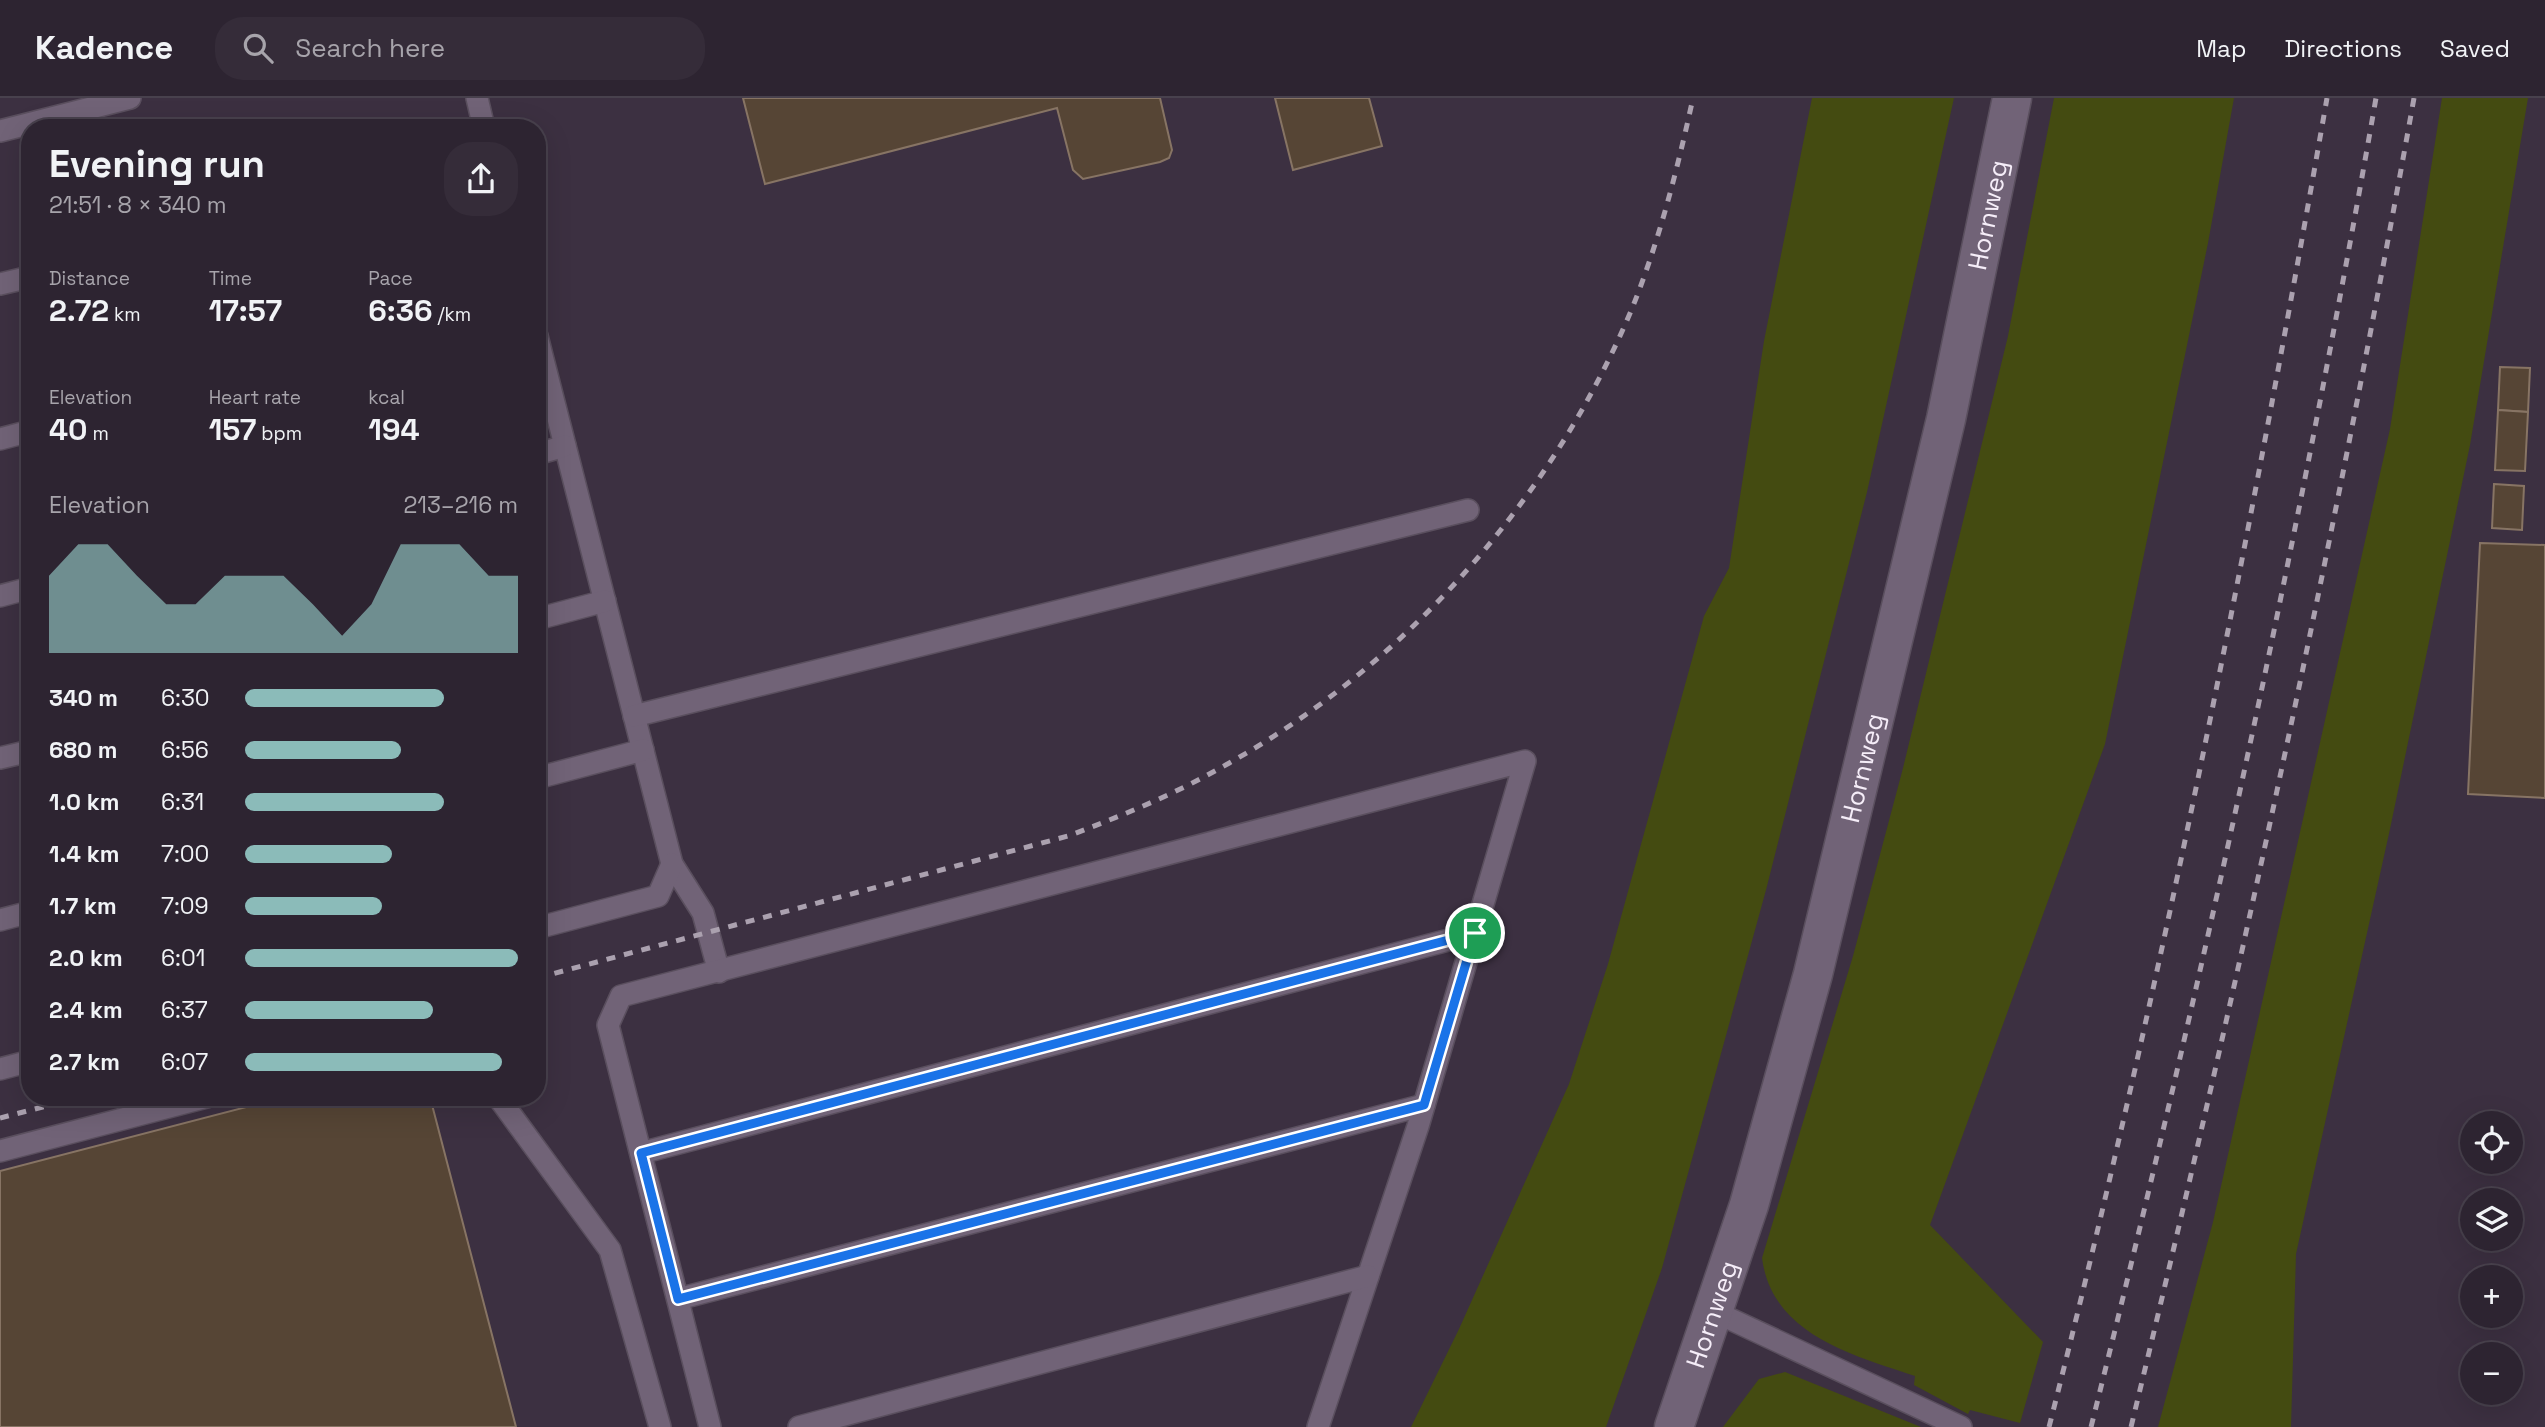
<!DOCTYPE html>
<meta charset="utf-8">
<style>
body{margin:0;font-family:"Space Grotesk",sans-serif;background:#352c39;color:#f1f3f6;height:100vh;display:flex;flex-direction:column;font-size:26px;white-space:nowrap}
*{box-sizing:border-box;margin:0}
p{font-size:23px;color:#a7a4ab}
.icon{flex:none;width:38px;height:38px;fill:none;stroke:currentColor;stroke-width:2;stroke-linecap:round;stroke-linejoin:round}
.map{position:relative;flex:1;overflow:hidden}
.details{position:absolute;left:21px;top:21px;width:525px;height:987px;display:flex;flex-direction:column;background:#2d2431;border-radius:28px;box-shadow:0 7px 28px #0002,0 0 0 2px #48414d}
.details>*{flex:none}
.buttons{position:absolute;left:2460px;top:1013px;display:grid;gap:14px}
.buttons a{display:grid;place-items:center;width:63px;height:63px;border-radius:50%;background:#2d2431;box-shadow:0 7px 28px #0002,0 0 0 2px #48414d;font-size:35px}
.pin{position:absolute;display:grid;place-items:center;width:60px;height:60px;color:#fff;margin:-30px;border:4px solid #fff;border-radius:50%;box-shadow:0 2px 7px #0007}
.round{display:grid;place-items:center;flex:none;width:74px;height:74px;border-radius:28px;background:#352c39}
.overview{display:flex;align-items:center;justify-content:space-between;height:119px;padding:0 28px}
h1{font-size:38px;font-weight:800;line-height:52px}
.stats{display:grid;grid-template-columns:repeat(3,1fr);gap:10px;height:119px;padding:7px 28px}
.stats div{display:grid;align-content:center}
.stats b{font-size:30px;font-weight:800}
.stats small{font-size:19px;font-weight:400}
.stats p{font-size:19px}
.chart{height:196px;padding:14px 28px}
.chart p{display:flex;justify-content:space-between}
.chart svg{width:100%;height:126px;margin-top:7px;fill:#8bbbb9;opacity:.7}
ul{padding:0 28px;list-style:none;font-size:23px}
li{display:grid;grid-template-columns:112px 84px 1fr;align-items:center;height:52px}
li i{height:18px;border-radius:9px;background:#8bbbb9}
header{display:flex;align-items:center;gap:42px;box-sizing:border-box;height:98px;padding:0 35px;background:#2d2431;border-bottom:2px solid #48414d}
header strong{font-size:33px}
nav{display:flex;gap:38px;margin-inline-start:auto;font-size:24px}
.search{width:490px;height:63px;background:#352c39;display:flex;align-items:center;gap:18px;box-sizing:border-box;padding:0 24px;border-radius:28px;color:#a7a4ab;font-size:26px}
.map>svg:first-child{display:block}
.green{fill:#444b11}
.building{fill:#564535;stroke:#877464;stroke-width:2}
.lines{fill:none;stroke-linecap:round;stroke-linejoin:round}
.service-casing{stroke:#5a4f5e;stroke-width:24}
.tertiary-casing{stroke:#5a4f5e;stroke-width:41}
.service{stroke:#716377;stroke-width:21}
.tertiary{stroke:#716377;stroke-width:38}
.rail{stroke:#aba1af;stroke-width:5;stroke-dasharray:9 9;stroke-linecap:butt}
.route-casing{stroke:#fff;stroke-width:14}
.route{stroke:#1a73e8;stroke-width:9}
.labels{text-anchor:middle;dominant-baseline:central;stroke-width:6;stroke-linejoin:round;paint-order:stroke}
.street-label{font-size:26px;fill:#f5edf8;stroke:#3c3041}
</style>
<header>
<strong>Kadence</strong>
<div class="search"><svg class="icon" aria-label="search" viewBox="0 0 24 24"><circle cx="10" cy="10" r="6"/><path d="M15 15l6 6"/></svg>Search here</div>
<nav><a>Map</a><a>Directions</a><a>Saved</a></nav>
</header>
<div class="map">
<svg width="2545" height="1329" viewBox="0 0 2545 1329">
<rect width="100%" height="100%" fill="#3c3041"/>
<g class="green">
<polygon points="1812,0 1954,0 1867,394 1766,792 1662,1170 1606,1329 1411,1329 1459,1231 1569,986 1608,866 1704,518 1729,470 1764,243"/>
<path d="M2054 0H2234L2208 145 2105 646 1930 1127 2043 1244 2020 1325 1970 1312 1968 1316 1914 1287 1915 1278C1853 1257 1772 1237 1762 1160L1853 858 1903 670 2008 238Z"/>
<polygon points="2442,0 2528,0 2470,347 2390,731 2296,1156 2291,1329 2158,1329 2213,1124 2390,331"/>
<polygon points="1785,1274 1921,1329 1723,1329 1759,1281"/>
</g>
<g class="building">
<polygon points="743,0 1160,0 1172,52 1169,60 1160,64 1083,81 1073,72 1057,10 765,86"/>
<polygon points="1275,0 1369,0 1382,48 1293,72"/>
<polygon points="2500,269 2530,270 2528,314 2498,312"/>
<polygon points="2498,312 2528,314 2525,373 2495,372"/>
<polygon points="2494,386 2524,388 2522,432 2492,430"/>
<polygon points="2480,445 2545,447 2545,700 2468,696"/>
<polygon points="285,999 430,999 516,1329 0,1329 0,1073"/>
</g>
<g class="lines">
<defs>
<g id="service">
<polyline points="477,0 484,30"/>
<polyline points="0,33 130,0"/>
<polyline points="0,186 30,179"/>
<polyline points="537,238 672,766 703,815 719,874"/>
<polyline points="0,341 30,333"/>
<polyline points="537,356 565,348"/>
<polyline points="0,498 30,490"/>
<polyline points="537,521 605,503"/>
<polyline points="634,618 1468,412"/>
<polyline points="0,660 30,653"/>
<polyline points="537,680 643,652"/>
<polyline points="0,822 30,814"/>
<polyline points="537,830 658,798 672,766"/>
<polyline points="0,971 30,963"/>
<polyline points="498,999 610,1152 660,1329"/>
<polyline points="0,1053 207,999"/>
<polyline points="641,1055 1475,835"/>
<polyline points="678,1201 1424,1007"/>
<polyline points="1713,1213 1961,1329"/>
<polyline points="710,1329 608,927 621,898 1525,663 1418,1028 1318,1329"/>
<polyline points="799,1329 1368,1178"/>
</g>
<g id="tertiary">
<path id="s1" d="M1674 1329 1749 1107 1813 876 1946 321 2012 0"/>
</g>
</defs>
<use href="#service" class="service-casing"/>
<use href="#tertiary" class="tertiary-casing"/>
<use href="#service" class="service"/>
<use href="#tertiary" class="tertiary"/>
<g class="rail">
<path d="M537 880 1068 738C1121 718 1173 697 1222 669 1404 569 1550 404 1631 213 1659 144 1677 73 1693 0"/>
<polyline points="0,1020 81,999"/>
<path d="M2049 1329C2161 890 2249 446 2327 0"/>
<path d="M2091 1329C2201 889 2298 447 2376 0"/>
<path d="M2131 1329C2238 888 2334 446 2414 0"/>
</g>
</g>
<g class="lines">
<defs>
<polygon id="route" points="1475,835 1424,1007 678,1201 641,1055"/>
</defs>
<use href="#route" class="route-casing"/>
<use href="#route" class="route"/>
</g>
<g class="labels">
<g class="street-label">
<text stroke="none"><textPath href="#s1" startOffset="1253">Hornweg</textPath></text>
<text stroke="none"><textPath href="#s1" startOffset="686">Hornweg</textPath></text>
<text stroke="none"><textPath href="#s1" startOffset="119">Hornweg</textPath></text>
</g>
</g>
</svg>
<div class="buttons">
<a><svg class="icon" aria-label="locate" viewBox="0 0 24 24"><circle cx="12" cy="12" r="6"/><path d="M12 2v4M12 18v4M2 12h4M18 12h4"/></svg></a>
<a><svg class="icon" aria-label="layers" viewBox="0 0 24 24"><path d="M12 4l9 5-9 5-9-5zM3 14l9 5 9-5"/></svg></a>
<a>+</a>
<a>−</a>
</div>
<div class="pin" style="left:1475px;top:835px;background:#1e9e55"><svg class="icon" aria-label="arrive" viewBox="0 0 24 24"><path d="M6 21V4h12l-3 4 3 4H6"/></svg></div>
<section class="details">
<div class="overview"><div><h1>Evening run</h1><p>21:51 · 8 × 340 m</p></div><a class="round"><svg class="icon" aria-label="share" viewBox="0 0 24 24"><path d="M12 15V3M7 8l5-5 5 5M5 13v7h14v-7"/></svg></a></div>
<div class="stats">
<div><p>Distance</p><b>2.72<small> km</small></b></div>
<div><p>Time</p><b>17:57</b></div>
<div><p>Pace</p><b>6:36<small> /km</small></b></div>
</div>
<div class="stats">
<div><p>Elevation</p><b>40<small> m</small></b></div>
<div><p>Heart rate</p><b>157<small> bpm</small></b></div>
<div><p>kcal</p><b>194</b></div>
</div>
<div class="chart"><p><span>Elevation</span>213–216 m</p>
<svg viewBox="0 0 160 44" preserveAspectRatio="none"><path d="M0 44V17L10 6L20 6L30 17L40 27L50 27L60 17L70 17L80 17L90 27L100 38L110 27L120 6L130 6L140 6L150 17L160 17V44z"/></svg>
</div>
<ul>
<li><b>340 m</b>6:30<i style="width:73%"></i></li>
<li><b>680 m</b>6:56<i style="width:57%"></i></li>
<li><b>1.0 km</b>6:31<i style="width:73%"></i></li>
<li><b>1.4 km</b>7:00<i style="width:54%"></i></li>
<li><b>1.7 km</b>7:09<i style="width:50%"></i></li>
<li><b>2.0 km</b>6:01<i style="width:100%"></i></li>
<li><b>2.4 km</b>6:37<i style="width:69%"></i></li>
<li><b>2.7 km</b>6:07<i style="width:94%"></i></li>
</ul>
</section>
</div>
